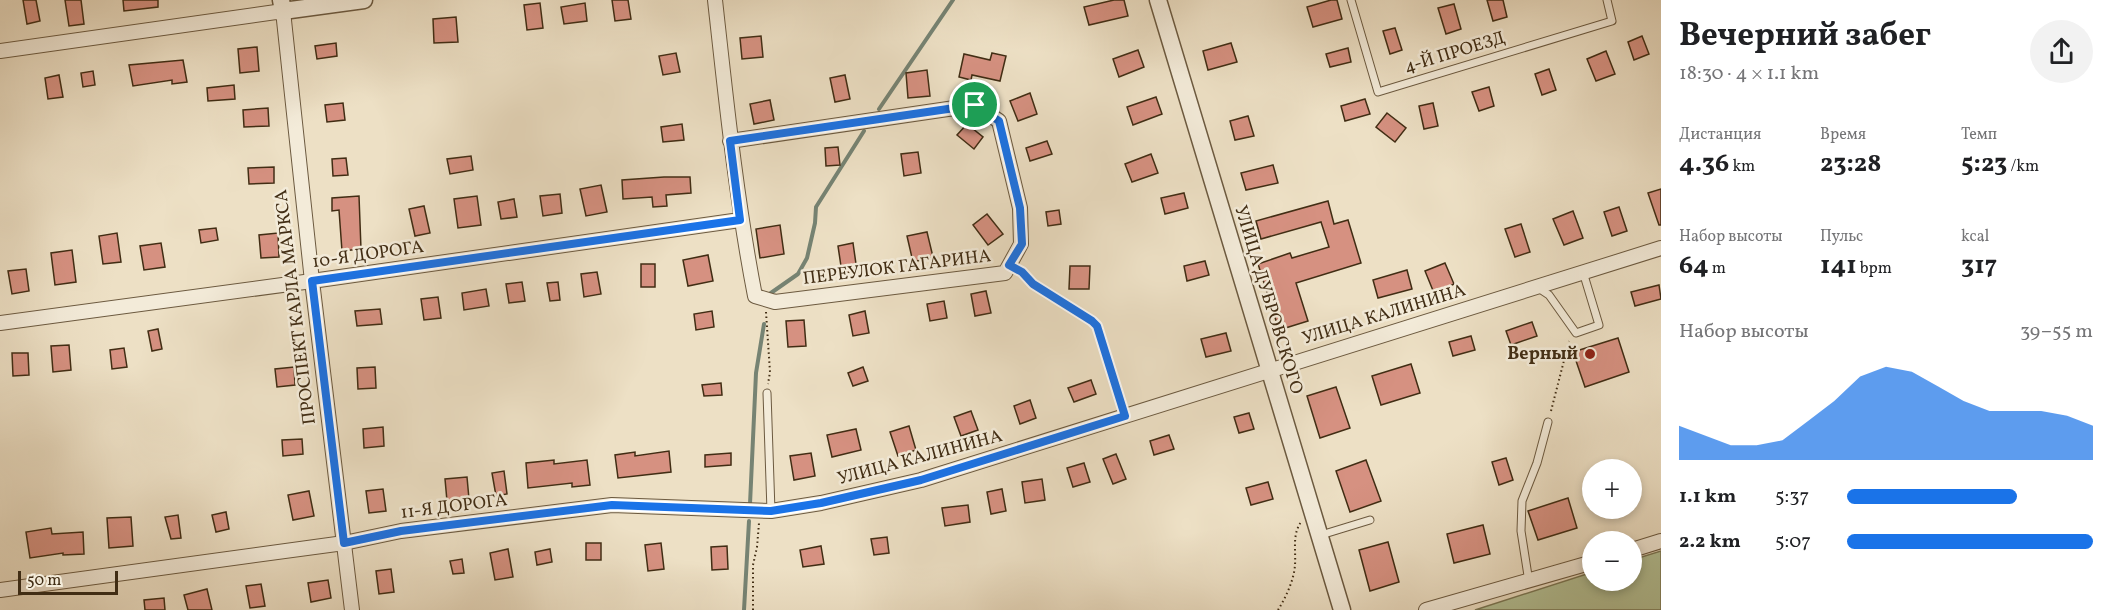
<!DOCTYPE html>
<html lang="ru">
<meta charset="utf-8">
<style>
body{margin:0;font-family:Vollkorn,serif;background:#f2f2f2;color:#202124;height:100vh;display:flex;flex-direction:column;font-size:22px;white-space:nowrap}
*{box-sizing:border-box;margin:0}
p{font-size:20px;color:#757577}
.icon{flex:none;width:33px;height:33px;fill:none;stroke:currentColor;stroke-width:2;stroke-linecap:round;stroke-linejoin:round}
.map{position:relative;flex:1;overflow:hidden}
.details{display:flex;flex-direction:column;background:#fff;width:450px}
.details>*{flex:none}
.controls{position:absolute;left:1582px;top:459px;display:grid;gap:12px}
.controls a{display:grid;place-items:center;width:60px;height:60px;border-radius:50%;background:#fff;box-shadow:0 3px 9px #0003;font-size:30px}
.scale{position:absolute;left:18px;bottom:15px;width:100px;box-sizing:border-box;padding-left:6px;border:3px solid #412d14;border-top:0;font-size:16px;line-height:21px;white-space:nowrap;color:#412d14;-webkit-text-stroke:4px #f3ebd9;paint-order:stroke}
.pin{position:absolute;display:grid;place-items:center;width:51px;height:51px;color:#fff;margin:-26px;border:3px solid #fff;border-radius:50%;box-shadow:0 2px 6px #0007}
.round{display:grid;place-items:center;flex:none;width:63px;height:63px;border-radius:32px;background:#f2f2f2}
.head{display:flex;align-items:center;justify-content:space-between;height:102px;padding:0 18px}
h1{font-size:33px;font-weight:700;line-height:45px}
.stats{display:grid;grid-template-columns:repeat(3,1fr);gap:9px;height:102px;padding:6px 18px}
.stats div{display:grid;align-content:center}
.stats b{font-size:26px;font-weight:700}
.stats small{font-size:16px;font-weight:400}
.stats p{font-size:16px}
.chart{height:168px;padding:12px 18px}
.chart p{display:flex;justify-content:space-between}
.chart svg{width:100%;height:108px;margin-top:6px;fill:#1a73e8;opacity:.7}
ul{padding:0 18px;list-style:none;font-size:20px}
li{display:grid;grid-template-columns:96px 72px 1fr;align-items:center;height:45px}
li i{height:15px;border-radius:8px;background:#1a73e8}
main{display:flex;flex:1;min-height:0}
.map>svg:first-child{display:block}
.green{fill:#b4c398;stroke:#7a7856;stroke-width:1.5}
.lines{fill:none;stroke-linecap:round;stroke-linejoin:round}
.stream{stroke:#768373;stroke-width:4}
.building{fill:#d69181;stroke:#412d14;stroke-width:1.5}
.service-casing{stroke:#6c5a40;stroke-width:9}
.minor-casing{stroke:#6c5a40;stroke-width:16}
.tertiary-casing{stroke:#6c5a40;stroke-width:19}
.path{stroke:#412d14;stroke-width:2;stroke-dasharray:1.5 3;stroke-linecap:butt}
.service{stroke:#f3ebd9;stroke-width:7}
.minor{stroke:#f3ebd9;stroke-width:14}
.tertiary{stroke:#f3ebd9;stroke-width:16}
.route-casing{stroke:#fff;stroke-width:12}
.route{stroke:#1a73e8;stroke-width:8}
.poi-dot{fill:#8f2418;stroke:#f3ebd9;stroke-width:2}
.labels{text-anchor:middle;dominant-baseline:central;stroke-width:5;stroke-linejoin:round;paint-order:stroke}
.street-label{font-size:18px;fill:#412d14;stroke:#f3ebd9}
.poi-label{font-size:18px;font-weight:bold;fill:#412d14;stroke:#f3ebd9;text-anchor:end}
</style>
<main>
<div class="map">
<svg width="1661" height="610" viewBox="0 0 1661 610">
<rect width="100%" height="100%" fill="#ede0c5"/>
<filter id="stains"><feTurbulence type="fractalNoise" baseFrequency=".00333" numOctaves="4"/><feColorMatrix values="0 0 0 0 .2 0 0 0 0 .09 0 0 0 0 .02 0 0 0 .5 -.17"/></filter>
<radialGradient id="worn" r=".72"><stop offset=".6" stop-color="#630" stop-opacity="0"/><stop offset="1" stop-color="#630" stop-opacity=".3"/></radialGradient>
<polygon class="green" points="1661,551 1661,610 1475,610 1593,572 1593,580 1632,580 1632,560"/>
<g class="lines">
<g class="stream">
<polyline points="879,109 953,0"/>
<polyline points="768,295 798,274 807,258 815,223 816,207 864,131"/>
<polyline points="750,504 756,373 764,324"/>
<polyline points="744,610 749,521"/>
</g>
</g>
<g class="building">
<polygon points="23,0 36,0 40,21 27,24"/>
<polygon points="65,0 81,0 84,24 69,26"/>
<polygon points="123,0 158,0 158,7 124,11"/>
<polygon points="612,0 628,0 631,19 615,21"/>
<polygon points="1114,0 1124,0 1128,16 1089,25 1084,7"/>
<polygon points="1331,0 1337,0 1342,19 1313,27 1307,7"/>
<polygon points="1487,0 1503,0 1507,17 1493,21"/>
<polygon points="540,3 543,28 527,30 524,5"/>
<polygon points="585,3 587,21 564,24 561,7"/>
<polygon points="1454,4 1461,29 1446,34 1438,8"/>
<polygon points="456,17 458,42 434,43 433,19"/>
<polygon points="1395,28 1402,50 1390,54 1383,31"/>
<polygon points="761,36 763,57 742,59 740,38"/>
<polygon points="1642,36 1649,54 1634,60 1628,42"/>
<polygon points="336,43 337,56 317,59 315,46"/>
<polygon points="1231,43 1237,62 1208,70 1203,51"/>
<polygon points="257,47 259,71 240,73 238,49"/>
<polygon points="1348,48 1351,62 1330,67 1326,54"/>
<polygon points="1138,50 1144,67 1119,77 1113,59"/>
<polygon points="1606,51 1615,74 1596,81 1587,59"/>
<polygon points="676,53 680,72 663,75 659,56"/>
<polygon points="992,53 1006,56 1000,81 972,75 971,80 959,77 964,54 990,60"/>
<polygon points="183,60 187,82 172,84 172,80 133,86 129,65"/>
<polygon points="1549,69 1556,90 1542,95 1535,74"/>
<polygon points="927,70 930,96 908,98 906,73"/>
<polygon points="93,71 95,85 83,87 81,73"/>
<polygon points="59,75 63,97 48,99 45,78"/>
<polygon points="845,75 850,99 835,102 830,78"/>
<polygon points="234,85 235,99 208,101 207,88"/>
<polygon points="1489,87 1494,106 1479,111 1472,92"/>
<polygon points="1030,93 1037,114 1018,121 1010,101"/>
<polygon points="1156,97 1162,114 1133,125 1127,107"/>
<polygon points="1365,99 1370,114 1345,121 1341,106"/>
<polygon points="770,100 774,120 754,124 750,104"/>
<polygon points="343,103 345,120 327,122 325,105"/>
<polygon points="1433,103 1438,126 1424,129 1419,106"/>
<polygon points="268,108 269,126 244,127 243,110"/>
<polygon points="1387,113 1406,128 1395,142 1376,127"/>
<polygon points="1248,116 1254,136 1235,140 1230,121"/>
<polygon points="682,124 684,140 663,142 661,127"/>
<polygon points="967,124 983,137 974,149 957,135"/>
<polygon points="1047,141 1052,154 1030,161 1026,148"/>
<polygon points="838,147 840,165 826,166 825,148"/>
<polygon points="918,152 921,173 904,176 901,154"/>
<polygon points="1151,154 1158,173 1132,182 1125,164"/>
<polygon points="471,156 473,170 450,174 447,159"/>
<polygon points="346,158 348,175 333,176 332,159"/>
<polygon points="1273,165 1278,183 1246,190 1241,173"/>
<polygon points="274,167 274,183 249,184 248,168"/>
<polygon points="664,177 690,177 691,193 666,195 667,206 653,207 652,197 623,199 622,180"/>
<polygon points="601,185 607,212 586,216 580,189"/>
<polygon points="1661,189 1661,225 1659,225 1648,193"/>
<polygon points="1184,193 1188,208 1165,214 1161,198"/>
<polygon points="560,194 562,213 543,216 540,196"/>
<polygon points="359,196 361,249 342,251 339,210 332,211 332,198"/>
<polygon points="477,196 481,225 458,228 454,199"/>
<polygon points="514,199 517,217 501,219 498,202"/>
<polygon points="1328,201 1334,224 1348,220 1361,263 1296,283 1308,321 1279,330 1258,264 1290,253 1292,258 1329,247 1321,222 1261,239 1256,221"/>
<polygon points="424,206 430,233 415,236 409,209"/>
<polygon points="1619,207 1627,231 1612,236 1604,212"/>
<polygon points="1059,210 1061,224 1048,226 1046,212"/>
<polygon points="1573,211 1583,238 1564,245 1553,219"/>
<polygon points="987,214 1003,234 988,245 973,225"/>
<polygon points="1521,224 1530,252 1515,257 1505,229"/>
<polygon points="780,225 784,254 760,258 756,229"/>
<polygon points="216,228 218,240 201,243 199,230"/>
<polygon points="927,232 933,257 913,262 907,236"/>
<polygon points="1255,232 1258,243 1246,246 1244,235"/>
<polygon points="117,233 121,262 103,264 99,236"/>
<polygon points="278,233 279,257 261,258 259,235"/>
<polygon points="161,243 165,267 144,270 140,246"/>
<polygon points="853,243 857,271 842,273 838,246"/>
<polygon points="72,250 76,282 55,285 51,253"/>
<polygon points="708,255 713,281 688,286 683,260"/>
<polygon points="1205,261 1209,275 1187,281 1184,266"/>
<polygon points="1445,263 1454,284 1434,293 1425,271"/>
<rect x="641" y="264" width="14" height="23"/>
<polygon points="1070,266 1090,266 1089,289 1069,289"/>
<polygon points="26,269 29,291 12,294 8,271"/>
<polygon points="1407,270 1412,289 1378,298 1373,280"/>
<polygon points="597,272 601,294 584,297 581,274"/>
<polygon points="522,282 525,301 509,303 506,284"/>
<polygon points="558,282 560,300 550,301 547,283"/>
<polygon points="1659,285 1661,299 1635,306 1631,292"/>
<polygon points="486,289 489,306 464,310 462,293"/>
<polygon points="986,291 991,313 975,316 971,294"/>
<polygon points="438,297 441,318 424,320 421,299"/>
<polygon points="944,301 947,318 930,321 927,304"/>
<polygon points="380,309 382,324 357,326 355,311"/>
<polygon points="712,311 714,327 696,330 694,314"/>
<polygon points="865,311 869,333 853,336 849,315"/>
<polygon points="804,320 806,346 788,347 786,321"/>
<polygon points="1532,322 1537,336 1511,345 1506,331"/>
<polygon points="158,329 162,349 152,351 148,331"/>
<polygon points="1226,333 1231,351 1206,357 1201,339"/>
<polygon points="1471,336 1475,350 1453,356 1449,342"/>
<polygon points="1618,338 1629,372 1585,387 1573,352"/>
<polygon points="69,345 71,370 53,372 51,346"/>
<polygon points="124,348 127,367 112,369 110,350"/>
<polygon points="12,353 28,353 29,375 13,376"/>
<polygon points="1411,364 1420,393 1381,405 1372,376"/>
<polygon points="294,367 295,385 277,387 275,369"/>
<polygon points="375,367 376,388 358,389 357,368"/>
<polygon points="863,367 868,381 853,386 848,373"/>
<polygon points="1091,380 1096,394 1074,402 1068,388"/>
<polygon points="721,383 722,395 704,396 702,385"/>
<polygon points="1336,387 1350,428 1320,438 1307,396"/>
<polygon points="1030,400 1036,418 1020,424 1014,406"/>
<polygon points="971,411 978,430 961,436 954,417"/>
<polygon points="1249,413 1254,429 1239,433 1234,417"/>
<polygon points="909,426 916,450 898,456 890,432"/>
<polygon points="383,427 384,446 364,448 363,429"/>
<polygon points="856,429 861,450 832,457 827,435"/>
<polygon points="1169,435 1174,449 1154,455 1150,441"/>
<polygon points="302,439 303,454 283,456 282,440"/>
<polygon points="669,451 671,472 618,478 615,455 635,452 635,456"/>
<polygon points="731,453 731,465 705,467 705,455"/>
<polygon points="811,453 815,476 794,480 790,456"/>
<polygon points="1116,454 1126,479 1113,484 1103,459"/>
<polygon points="1506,458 1513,480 1499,485 1492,462"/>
<polygon points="554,460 554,464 587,460 590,485 572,487 572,483 528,488 526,463"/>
<polygon points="1366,460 1381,501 1350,512 1336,471"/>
<polygon points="1084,463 1090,482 1073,487 1067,468"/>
<polygon points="504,471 507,494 496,496 492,473"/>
<polygon points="467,477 469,499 447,501 445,479"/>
<polygon points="1042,479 1045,500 1025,503 1022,482"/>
<polygon points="1268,482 1273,499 1251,505 1246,488"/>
<polygon points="383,489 386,511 369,513 366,491"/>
<polygon points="1002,489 1006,511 991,514 987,492"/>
<polygon points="309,491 314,516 293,520 288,495"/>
<polygon points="1568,498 1577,528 1538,540 1528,511"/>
<polygon points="968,505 970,522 945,526 942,508"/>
<polygon points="226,512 229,529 216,532 212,515"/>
<polygon points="178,515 181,538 171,539 165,517"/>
<polygon points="131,517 133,546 109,548 107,518"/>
<polygon points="1483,525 1490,554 1454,563 1447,534"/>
<polygon points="51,528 52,534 83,532 84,554 63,555 63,553 30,558 26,532"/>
<polygon points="887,537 889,553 874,555 871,539"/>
<polygon points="1388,542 1399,582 1370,591 1359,550"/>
<rect x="586" y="543" width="15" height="17"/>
<polygon points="661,543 664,569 648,571 645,545"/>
<polygon points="727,546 728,569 712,570 711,547"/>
<polygon points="821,546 824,564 803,567 800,550"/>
<polygon points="508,549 513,577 495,580 490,553"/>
<polygon points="550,549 552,562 537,565 535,552"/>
<polygon points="462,559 464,573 453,574 450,561"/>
<polygon points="391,569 394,592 379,594 376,571"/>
<polygon points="328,580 331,598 311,602 308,583"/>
<polygon points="261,584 265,606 250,608 246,586"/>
<polygon points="207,589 212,610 188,610 184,595"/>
<polygon points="164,598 165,610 145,610 144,600"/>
</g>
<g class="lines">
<defs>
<g id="service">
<polyline points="1351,0 1378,92 1612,21 1607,0"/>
<polyline points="1009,265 1022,272 1033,284"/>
<polyline points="1537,287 1549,295 1576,333 1599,325 1583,272"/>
<polyline points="767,393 771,511"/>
<polyline points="1321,535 1370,520"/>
<polyline points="1529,582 1521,531 1522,501 1537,463 1548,422"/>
</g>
<g id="minor">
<path d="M715 0C726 99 736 198 755 296L775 302 1005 273 1021 244 1020 208 999 121 975 105 730 141"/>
<polyline points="0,51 283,11 312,281 352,610"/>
<polyline points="0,323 312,281 740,220"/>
<polyline points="1632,550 1661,541"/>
<polyline points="0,590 344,543 401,531 612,505 771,511 821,503 921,480 1661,248"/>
<polyline points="1426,610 1593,562"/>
</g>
<g id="tertiary">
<polyline points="281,0 283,11 364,0"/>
<polyline points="1158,0 1342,610"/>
</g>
</defs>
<use href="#service" class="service-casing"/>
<use href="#minor" class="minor-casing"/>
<use href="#tertiary" class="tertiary-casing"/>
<g class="path">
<polyline points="1041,289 1092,321 1097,326 1120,402"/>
<polyline points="766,312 770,372 768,384"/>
<polyline points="1551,411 1569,341"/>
<polyline points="753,610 753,565 757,547 759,523"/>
<path d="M1278 610C1286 597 1294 580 1295 565 1296 550 1292 535 1301 522"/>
</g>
<use href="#service" class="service"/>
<use href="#minor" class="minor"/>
<use href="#tertiary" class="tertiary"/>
</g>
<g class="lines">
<defs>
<polygon id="route" points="975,105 999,121 1020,208 1022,244 1009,265 1022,272 1033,284 1092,321 1097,326 1125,416 921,480 821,503 771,511 612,505 401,531 344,543 312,281 740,220 730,141"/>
</defs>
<use href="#route" class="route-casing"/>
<use href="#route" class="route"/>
</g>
<circle class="poi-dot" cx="1590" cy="354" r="6"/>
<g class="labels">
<g class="street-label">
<text transform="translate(1455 53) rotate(-17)">4-Й ПРОЕЗД</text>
<text transform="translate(368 255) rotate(-8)">10-Я ДОРОГА</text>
<text transform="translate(897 268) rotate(-7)">ПЕРЕУЛОК ГАГАРИНА</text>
<text transform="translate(1268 300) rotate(73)">УЛИЦА ДУБРОВСКОГО</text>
<text transform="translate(296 307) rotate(-97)">ПРОСПЕКТ КАРЛА МАРКСА</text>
<text transform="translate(1384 315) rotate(-17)">УЛИЦА КАЛИНИНА</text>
<text transform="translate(920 458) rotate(-15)">УЛИЦА КАЛИНИНА</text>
<text transform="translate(454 507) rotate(-7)">11-Я ДОРОГА</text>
</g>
<g class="poi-label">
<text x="1578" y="354">Верный</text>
</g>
</g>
<rect width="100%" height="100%" filter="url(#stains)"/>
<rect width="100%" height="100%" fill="url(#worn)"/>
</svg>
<div class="controls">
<a>+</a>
<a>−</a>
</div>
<div class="scale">50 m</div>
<div class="pin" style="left:975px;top:105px;background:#1e9e55"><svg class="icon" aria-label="arrive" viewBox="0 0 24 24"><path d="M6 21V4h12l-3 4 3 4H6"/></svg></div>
</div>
<section class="details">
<div class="head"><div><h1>Вечерний забег</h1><p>18:30 · 4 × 1.1 km</p></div><a class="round"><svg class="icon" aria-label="share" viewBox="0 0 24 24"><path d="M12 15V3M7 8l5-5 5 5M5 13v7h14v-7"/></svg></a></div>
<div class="stats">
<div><p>Дистанция</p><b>4.36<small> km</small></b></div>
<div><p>Время</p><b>23:28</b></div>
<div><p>Темп</p><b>5:23<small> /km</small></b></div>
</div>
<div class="stats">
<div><p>Набор высоты</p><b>64<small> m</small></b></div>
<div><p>Пульс</p><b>141<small> bpm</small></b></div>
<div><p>kcal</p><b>317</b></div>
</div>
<div class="chart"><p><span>Набор высоты</span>39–55 m</p>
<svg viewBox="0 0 160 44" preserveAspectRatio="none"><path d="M0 44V30L10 34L20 38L30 38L40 36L50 28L60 20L70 10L80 6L90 8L100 14L110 20L120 24L130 24L140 24L150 26L160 30V44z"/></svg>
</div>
<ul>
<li><b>1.1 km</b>5:37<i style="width:69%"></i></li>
<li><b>2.2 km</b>5:07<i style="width:100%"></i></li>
</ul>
</section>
</main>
